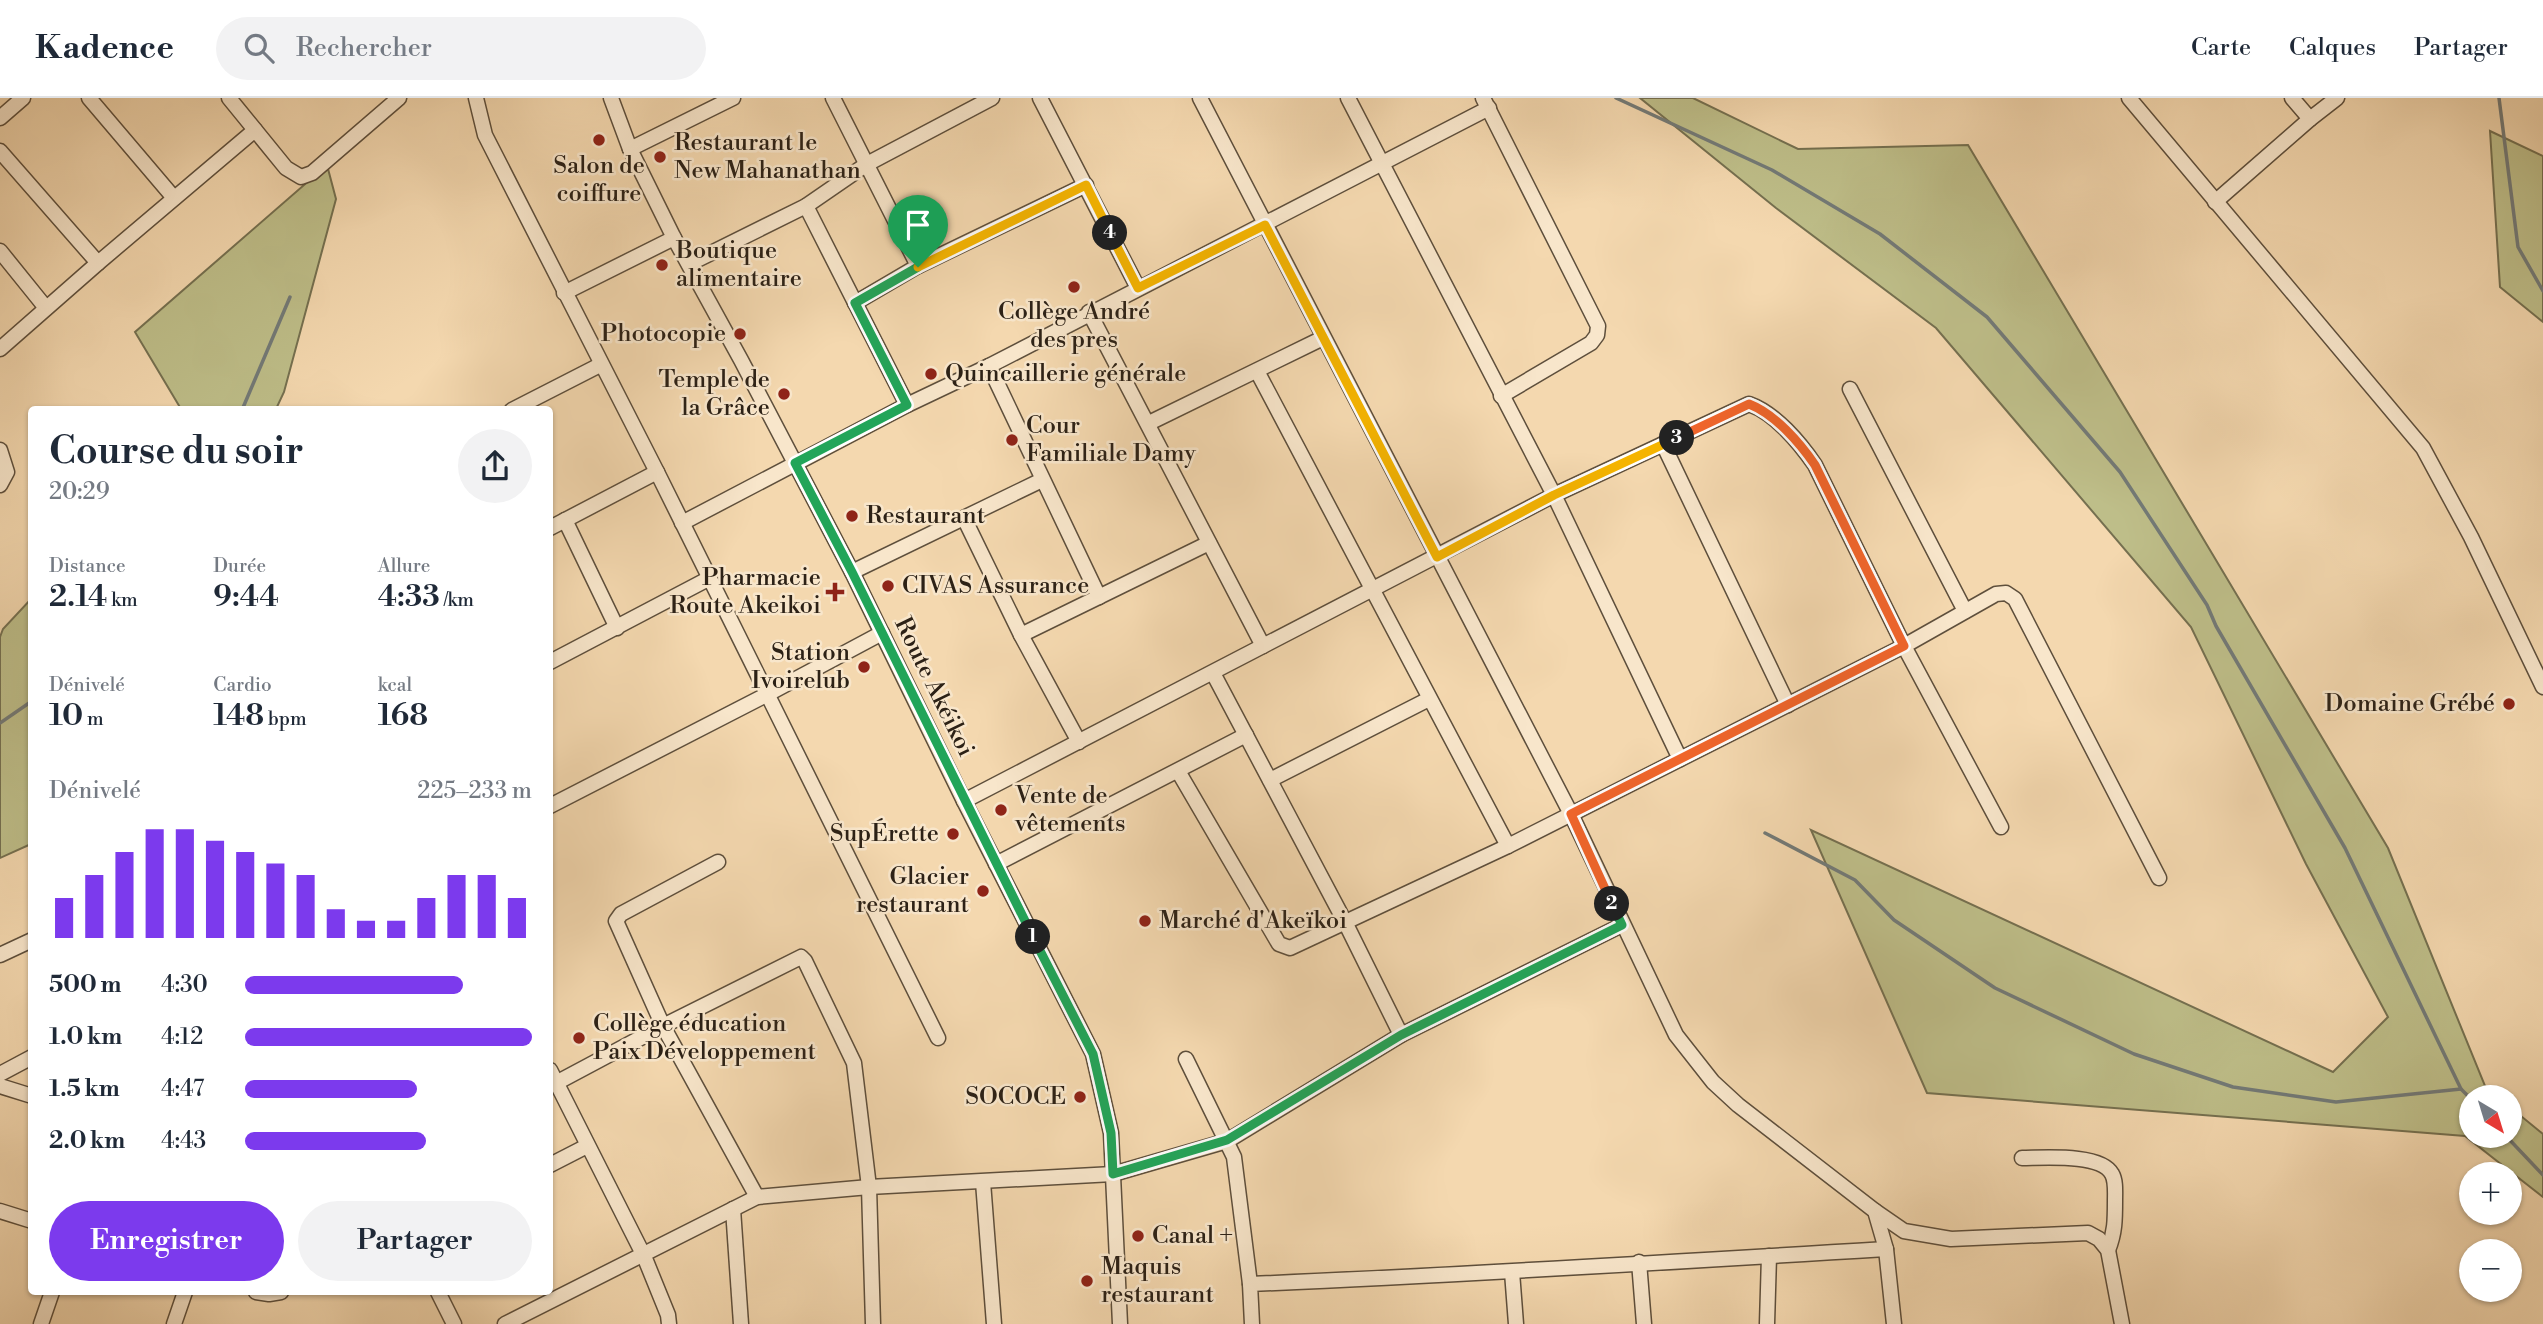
<!DOCTYPE html>
<html lang="fr">
<meta charset="utf-8">
<style>
body{margin:0;font-family:"Libre Bodoni",serif;background:#f2f2f3;color:#1f2937;height:100vh;display:flex;flex-direction:column;font-size:26px;white-space:nowrap}
*{box-sizing:border-box;margin:0}
p{font-size:23px;color:#747a83}
.icon{flex:none;width:38px;height:38px;fill:none;stroke:currentColor;stroke-width:2;stroke-linecap:round;stroke-linejoin:round}
.map{position:relative;flex:1;overflow:hidden}
.details{position:absolute;left:28px;top:308px;width:525px;height:889px;display:flex;flex-direction:column;background:#fff;border-radius:7px;box-shadow:0 2px 5px #0004}
.details>*{flex:none}
.needle{width:46px;rotate:142deg}
.tools{position:absolute;left:2459px;top:987px;display:grid;gap:14px}
.tools a{display:grid;place-items:center;width:63px;height:63px;border-radius:50%;background:#fff;box-shadow:0 2px 5px #0004;font-size:35px}
.pin{position:absolute;display:grid;place-items:center;width:60px;height:60px;color:#fff;margin:-72px -30px;border-radius:50% 50% 50% 0;rotate:-45deg;box-shadow:0 0 7px #0007}
.pin .icon{rotate:45deg}
.km{position:absolute;width:35px;height:35px;margin:-18px;border-radius:50%;background:#222;color:#fff;font-size:19px;line-height:35px;text-align:center}
.round{display:grid;place-items:center;flex:none;width:74px;height:74px;border-radius:37px;background:#f2f2f3}
.summary{display:flex;align-items:center;justify-content:space-between;height:119px;padding:0 21px}
h1{font-size:38px;font-weight:600;line-height:52px}
.figures{display:grid;grid-template-columns:repeat(3,1fr);gap:10px;height:119px;padding:7px 21px}
.figures div{display:grid;align-content:center}
.figures b{font-size:30px;font-weight:600}
.figures small{font-size:19px;font-weight:400}
.figures p{font-size:19px}
.chart{height:196px;padding:14px 21px}
.chart p{display:flex;justify-content:space-between}
.chart svg{width:100%;height:126px;margin-top:7px;stroke:#7c3aed;stroke-width:6}
.primary-button{display:flex;gap:14px;margin-top:auto;padding:14px 21px}
.primary-button a{flex:1;height:80px;border-radius:42px;background:#7c3aed;color:#fff;font-size:28px;font-weight:600;line-height:80px;text-align:center}
.primary-button a+a{background:#f2f2f3;color:#1f2937}
ul{padding:0 21px;list-style:none;font-size:23px}
li{display:grid;grid-template-columns:112px 84px 1fr;align-items:center;height:52px}
li i{height:18px;border-radius:9px;background:#7c3aed}
header{display:flex;align-items:center;gap:42px;box-sizing:border-box;height:98px;padding:0 35px;background:#fff;border-bottom:2px solid #e0e1e3}
header strong{font-size:33px}
nav{display:flex;gap:38px;margin-inline-start:auto;font-size:24px}
.search{width:490px;height:63px;background:#f2f2f3;display:flex;align-items:center;gap:18px;box-sizing:border-box;padding:0 24px;border-radius:38px;color:#747a83;font-size:26px}
.map>svg:first-child{display:block}
.green{fill:#bebe89;stroke:#757050;stroke-width:2}
.lines{fill:none;stroke-linecap:round;stroke-linejoin:round}
.stream{stroke:#737a77;stroke-width:3.5}
.minor-casing{stroke:#5e4f3c;stroke-width:17}
.minor{stroke:#f8e6cb;stroke-width:14}
.split-1-casing{stroke:#fff;stroke-width:14}
.split-2-casing{stroke:#fff;stroke-width:14}
.split-3-casing{stroke:#fff;stroke-width:14}
.split-4-casing{stroke:#fff;stroke-width:14}
.split-5-casing{stroke:#fff;stroke-width:14}
.split-1{stroke:#22a559;stroke-width:9}
.split-2{stroke:#22a559;stroke-width:9}
.split-3{stroke:#f0652b;stroke-width:9}
.split-4{stroke:#f5b400;stroke-width:9}
.split-5{stroke:#f5b400;stroke-width:9}
.poi-dot{fill:#8f2418;stroke:#f8e6cb;stroke-width:2.5}
.labels{text-anchor:middle;dominant-baseline:central;stroke-width:5;stroke-linejoin:round;paint-order:stroke}
.poi-label{font-size:24px;fill:#2c2116;stroke:#f8e6cb;text-anchor:start}
.street-label{font-size:24px;fill:#2c2116;stroke:#f8e6cb}
</style>
<header>
<strong>Kadence</strong>
<div class="search"><svg class="icon" aria-label="search" viewBox="0 0 24 24"><circle cx="10" cy="10" r="6"/><path d="M15 15l6 6"/></svg>Rechercher</div>
<nav><a>Carte</a><a>Calques</a><a>Partager</a></nav>
</header>
<div class="map">
<svg width="2543" height="1226" viewBox="0 0 2543 1226">
<rect width="100%" height="100%" fill="#f4d8af"/>
<filter id="stains"><feTurbulence type="fractalNoise" baseFrequency=".00286" numOctaves="4"/><feColorMatrix values="0 0 0 0 .2 0 0 0 0 .09 0 0 0 0 .02 0 0 0 .5 -.17"/></filter>
<radialGradient id="worn" r=".72"><stop offset=".6" stop-color="#630" stop-opacity="0"/><stop offset="1" stop-color="#630" stop-opacity=".3"/></radialGradient>
<g class="green">
<polygon points="1640,0 1693,0 1798,51 1968,47 2388,750 2485,988 2498,999 2471,999 2471,1038 2510,1038 2510,1009 2543,1036 2543,1099 2465,1038 1927,995 1811,732 2333,974 2388,919 2306,766 2191,529 1936,230 1776,110"/>
<polygon points="2490,33 2543,58 2543,224 2500,189"/>
<polygon points="327,67 336,101 284,294 276,311 181,311 135,234"/>
<polygon points="31,501 31,746 0,760 0,539 3,531"/>
</g>
<g class="lines">
<g class="stream">
<polyline points="1616,0 1772,72 1880,136 1987,219 2120,374 2207,507 2216,528 2345,750 2461,991 2471,1001"/>
<polyline points="2499,0 2518,149 2543,193"/>
<polyline points="242,312 290,199"/>
<polyline points="0,625 32,603"/>
<polyline points="1765,735 1855,782 1894,822 1995,890 2134,956 2233,989 2336,1004 2461,991"/>
<polyline points="2506,1038 2543,1077"/>
</g>
<defs>
<g id="minor">
<polyline points="89,0 174,100"/>
<polyline points="229,0 286,70 301,79 312,75 399,0"/>
<polyline points="476,0 485,37 657,374 938,940"/>
<polyline points="611,0 630,51 674,140 741,262 852,474 964,703 1093,956 1111,1035 1120,1226"/>
<polyline points="833,0 918,168"/>
<polyline points="1040,0 1138,190"/>
<polyline points="1200,0 1571,716 1676,937 1713,984 1738,1007 1875,1113 1886,1151 1894,1226"/>
<polyline points="1348,0 1554,397 1680,661"/>
<polyline points="1483,0 1598,228 1597,237 1591,245 1501,298"/>
<polyline points="2129,0 2423,350 2471,439 2543,589"/>
<polyline points="2292,0 2310,21 2337,0"/>
<polyline points="0,20 23,0"/>
<polyline points="630,51 733,0"/>
<polyline points="0,53 98,165"/>
<polyline points="2215,104 2310,21"/>
<polyline points="806,108 907,307"/>
<polyline points="0,153 46,210"/>
<polyline points="689,166 806,108 867,66 992,0"/>
<polyline points="564,195 674,140"/>
<polyline points="855,205 918,168 1086,87"/>
<polyline points="1089,214 1263,548"/>
<polyline points="0,251 98,165 255,32"/>
<polyline points="989,268 1099,499"/>
<polyline points="1257,273 1508,748"/>
<polyline points="1850,291 1965,513"/>
<polyline points="512,312 600,267"/>
<polyline points="1149,325 1323,240"/>
<polyline points="1663,346 1788,607"/>
<polyline points="0,352 7,374 0,387"/>
<polyline points="964,420 1021,537 1079,644"/>
<polyline points="565,422 617,530"/>
<polyline points="682,425 907,307 989,268 1489,10"/>
<polyline points="550,430 657,374"/>
<polyline points="852,474 1042,382"/>
<polyline points="1021,537 1209,445"/>
<polyline points="550,564 708,481"/>
<polyline points="1213,575 1346,826 1401,937"/>
<polyline points="1178,673 1279,846 1290,850 1508,748 1904,548 1996,496 2006,495 2015,501 2159,780"/>
<polyline points="1270,682 1429,601"/>
<path d="M964 703 1554 397 1749 306C1775 315 1800 345 1815 367L1904 548 2001 729"/>
<polyline points="550,708 766,597 882,535"/>
<polyline points="718,764 621,816 616,823 663,928 757,1099"/>
<polyline points="996,766 1246,637"/>
<polyline points="0,857 32,842"/>
<polyline points="1186,961 1234,1059 1250,1186"/>
<polyline points="550,972 644,1158 668,1217 669,1226"/>
<polyline points="0,976 32,959"/>
<polyline points="556,985 663,928 801,859 805,863 854,965 869,1089 873,1226"/>
<polyline points="0,988 32,998"/>
<path d="M2022 1060C2042 1060 2101 1055 2112 1076 2116 1083 2115 1094 2115 1103 2115 1121 2115 1135 2108 1152"/>
<polyline points="550,1067 587,1048"/>
<polyline points="983,1084 994,1226"/>
<polyline points="733,1111 741,1226"/>
<polyline points="0,1113 32,1123"/>
<polyline points="1875,1113 1904,1133 1951,1141 2088,1135 2099,1141 2108,1152 2122,1226"/>
<polyline points="1639,1164 1644,1226"/>
<polyline points="1512,1174 1516,1226"/>
<polyline points="256,1194 269,1196 281,1194"/>
<polyline points="438,1194 454,1226"/>
<polyline points="41,1226 52,1194"/>
<polyline points="174,1226 185,1194"/>
<polyline points="505,1226 757,1099 869,1089 1113,1076 1227,1043 1401,937 1622,827"/>
<path d="M1252 1226 1250 1186C1462 1177 1674 1164 1886 1151"/>
<polyline points="1767,1226 1769,1158"/>
</g>
</defs>
<use href="#minor" class="minor-casing"/>
<use href="#minor" class="minor"/>
</g>
<g class="lines">
<defs>
<polyline id="split-1" points="918,169 855,205 907,307 795,365 852,474 1033,839"/>
<polyline id="split-2" points="1033,839 1093,956 1111,1035 1113,1076 1227,1042 1401,937 1622,827 1612,806"/>
<path id="split-3" d="M1612 806 1571 716 1904 548 1815 367C1800 345 1775 316 1749 306L1677 340"/>
<polyline id="split-4" points="1110,135 1138,190 1265,127 1437,459 1554,397 1677,340"/>
<polyline id="split-5" points="918,169 1086,87 1110,135"/>
</defs>
<use href="#split-1" class="split-1-casing"/>
<use href="#split-2" class="split-2-casing"/>
<use href="#split-3" class="split-3-casing"/>
<use href="#split-4" class="split-4-casing"/>
<use href="#split-5" class="split-5-casing"/>
<use href="#split-1" class="split-1"/>
<use href="#split-2" class="split-2"/>
<use href="#split-3" class="split-3"/>
<use href="#split-4" class="split-4"/>
<use href="#split-5" class="split-5"/>
</g>
<g class="poi-dot">
<circle cx="599" cy="42" r="7"/>
<circle cx="660" cy="59" r="7"/>
<circle cx="662" cy="167" r="7"/>
<circle cx="1074" cy="189" r="7"/>
<circle cx="740" cy="236" r="7"/>
<circle cx="931" cy="276" r="7"/>
<circle cx="784" cy="296" r="7"/>
<circle cx="1012" cy="342" r="7"/>
<circle cx="852" cy="418" r="7"/>
<circle cx="888" cy="488" r="7"/>
<path d="M831.5 483.5h7v7h7v7h-7v7h-7v-7h-7v-7h7z"/>
<circle cx="864" cy="569" r="7"/>
<circle cx="2509" cy="606" r="7"/>
<circle cx="1001" cy="712" r="7"/>
<circle cx="953" cy="736" r="7"/>
<circle cx="983" cy="793" r="7"/>
<circle cx="1145" cy="823" r="7"/>
<circle cx="579" cy="940" r="7"/>
<circle cx="1080" cy="999" r="7"/>
<circle cx="1138" cy="1138" r="7"/>
<circle cx="1087" cy="1183" r="7"/>
</g>
<g class="labels">
<g class="poi-label">
<text x="674" y="45">Restaurant le<tspan x="674" dy="28">New Mahanathan</tspan></text>
<text x="599" y="68" text-anchor="middle">Salon de<tspan x="599" dy="28">coiffure</tspan></text>
<text x="676" y="153">Boutique<tspan x="676" dy="28">alimentaire</tspan></text>
<text x="1074" y="214" text-anchor="middle">Collège André<tspan x="1074" dy="28">des pres</tspan></text>
<text x="726" y="236" text-anchor="end">Photocopie</text>
<text x="945" y="276">Quincaillerie générale</text>
<text x="770" y="282" text-anchor="end">Temple de<tspan x="770" dy="28">la Grâce</tspan></text>
<text x="1026" y="328">Cour<tspan x="1026" dy="28">Familiale Damy</tspan></text>
<text x="866" y="418">Restaurant</text>
<text x="821" y="480" text-anchor="end">Pharmacie<tspan x="821" dy="28">Route Akeikoi</tspan></text>
<text x="902" y="488">CIVAS Assurance</text>
<text x="850" y="555" text-anchor="end">Station<tspan x="850" dy="28">Ivoirelub</tspan></text>
<text x="2495" y="606" text-anchor="end">Domaine Grébé</text>
<text x="1015" y="698">Vente de<tspan x="1015" dy="28">vêtements</tspan></text>
<text x="939" y="736" text-anchor="end">SupÉrette</text>
<text x="969" y="779" text-anchor="end">Glacier<tspan x="969" dy="28">restaurant</tspan></text>
<text x="1159" y="823">Marché d'Akeïkoi</text>
<text x="593" y="926">Collège éducation<tspan x="593" dy="28">Paix Développement</tspan></text>
<text x="1066" y="999" text-anchor="end">SOCOCE</text>
<text x="1152" y="1138">Canal +</text>
<text x="1101" y="1169">Maquis<tspan x="1101" dy="28">restaurant</tspan></text>
</g>
<g class="street-label">
<text transform="translate(934 589) rotate(64)">Route Akéikoi</text>
</g>
</g>
<rect width="100%" height="100%" filter="url(#stains)"/>
<rect width="100%" height="100%" fill="url(#worn)"/>
</svg>
<div class="tools">
<a><svg class="needle" viewBox="-14 -14 28 28"><path d="M0-13l5 13h-10z" fill="#e53935"/><path d="M0 13l5-13h-10z" fill="#747a83"/></svg></a>
<a>+</a>
<a>−</a>
</div>
<div class="pin" style="left:918px;top:169px;background:#1e9e55"><svg class="icon" aria-label="arrive" viewBox="0 0 24 24"><path d="M6 21V4h12l-3 4 3 4H6"/></svg></div>
<b class="km" style="left:1033px;top:839px">1</b>
<b class="km" style="left:1612px;top:806px">2</b>
<b class="km" style="left:1677px;top:340px">3</b>
<b class="km" style="left:1110px;top:135px">4</b>
<section class="details">
<div class="summary"><div><h1>Course du soir</h1><p>20:29</p></div><a class="round"><svg class="icon" aria-label="share" viewBox="0 0 24 24"><path d="M12 15V3M7 8l5-5 5 5M5 13v7h14v-7"/></svg></a></div>
<div class="figures">
<div><p>Distance</p><b>2.14<small> km</small></b></div>
<div><p>Durée</p><b>9:44</b></div>
<div><p>Allure</p><b>4:33<small> /km</small></b></div>
</div>
<div class="figures">
<div><p>Dénivelé</p><b>10<small> m</small></b></div>
<div><p>Cardio</p><b>148<small> bpm</small></b></div>
<div><p>kcal</p><b>168</b></div>
</div>
<div class="chart"><p><span>Dénivelé</span>225–233 m</p>
<svg viewBox="0 0 160 44" preserveAspectRatio="none"><path d="M5 44V30M15 44V22M25 44V14M35 44V6M45 44V6M55 44V10M65 44V14M75 44V18M85 44V22M95 44V34M105 44V38M115 44V38M125 44V30M135 44V22M145 44V22M155 44V30"/></svg>
</div>
<ul>
<li><b>500 m</b>4:30<i style="width:76%"></i></li>
<li><b>1.0 km</b>4:12<i style="width:100%"></i></li>
<li><b>1.5 km</b>4:47<i style="width:60%"></i></li>
<li><b>2.0 km</b>4:43<i style="width:63%"></i></li>
</ul>
<div class="primary-button"><a>Enregistrer</a><a>Partager</a></div>
</section>
</div>
